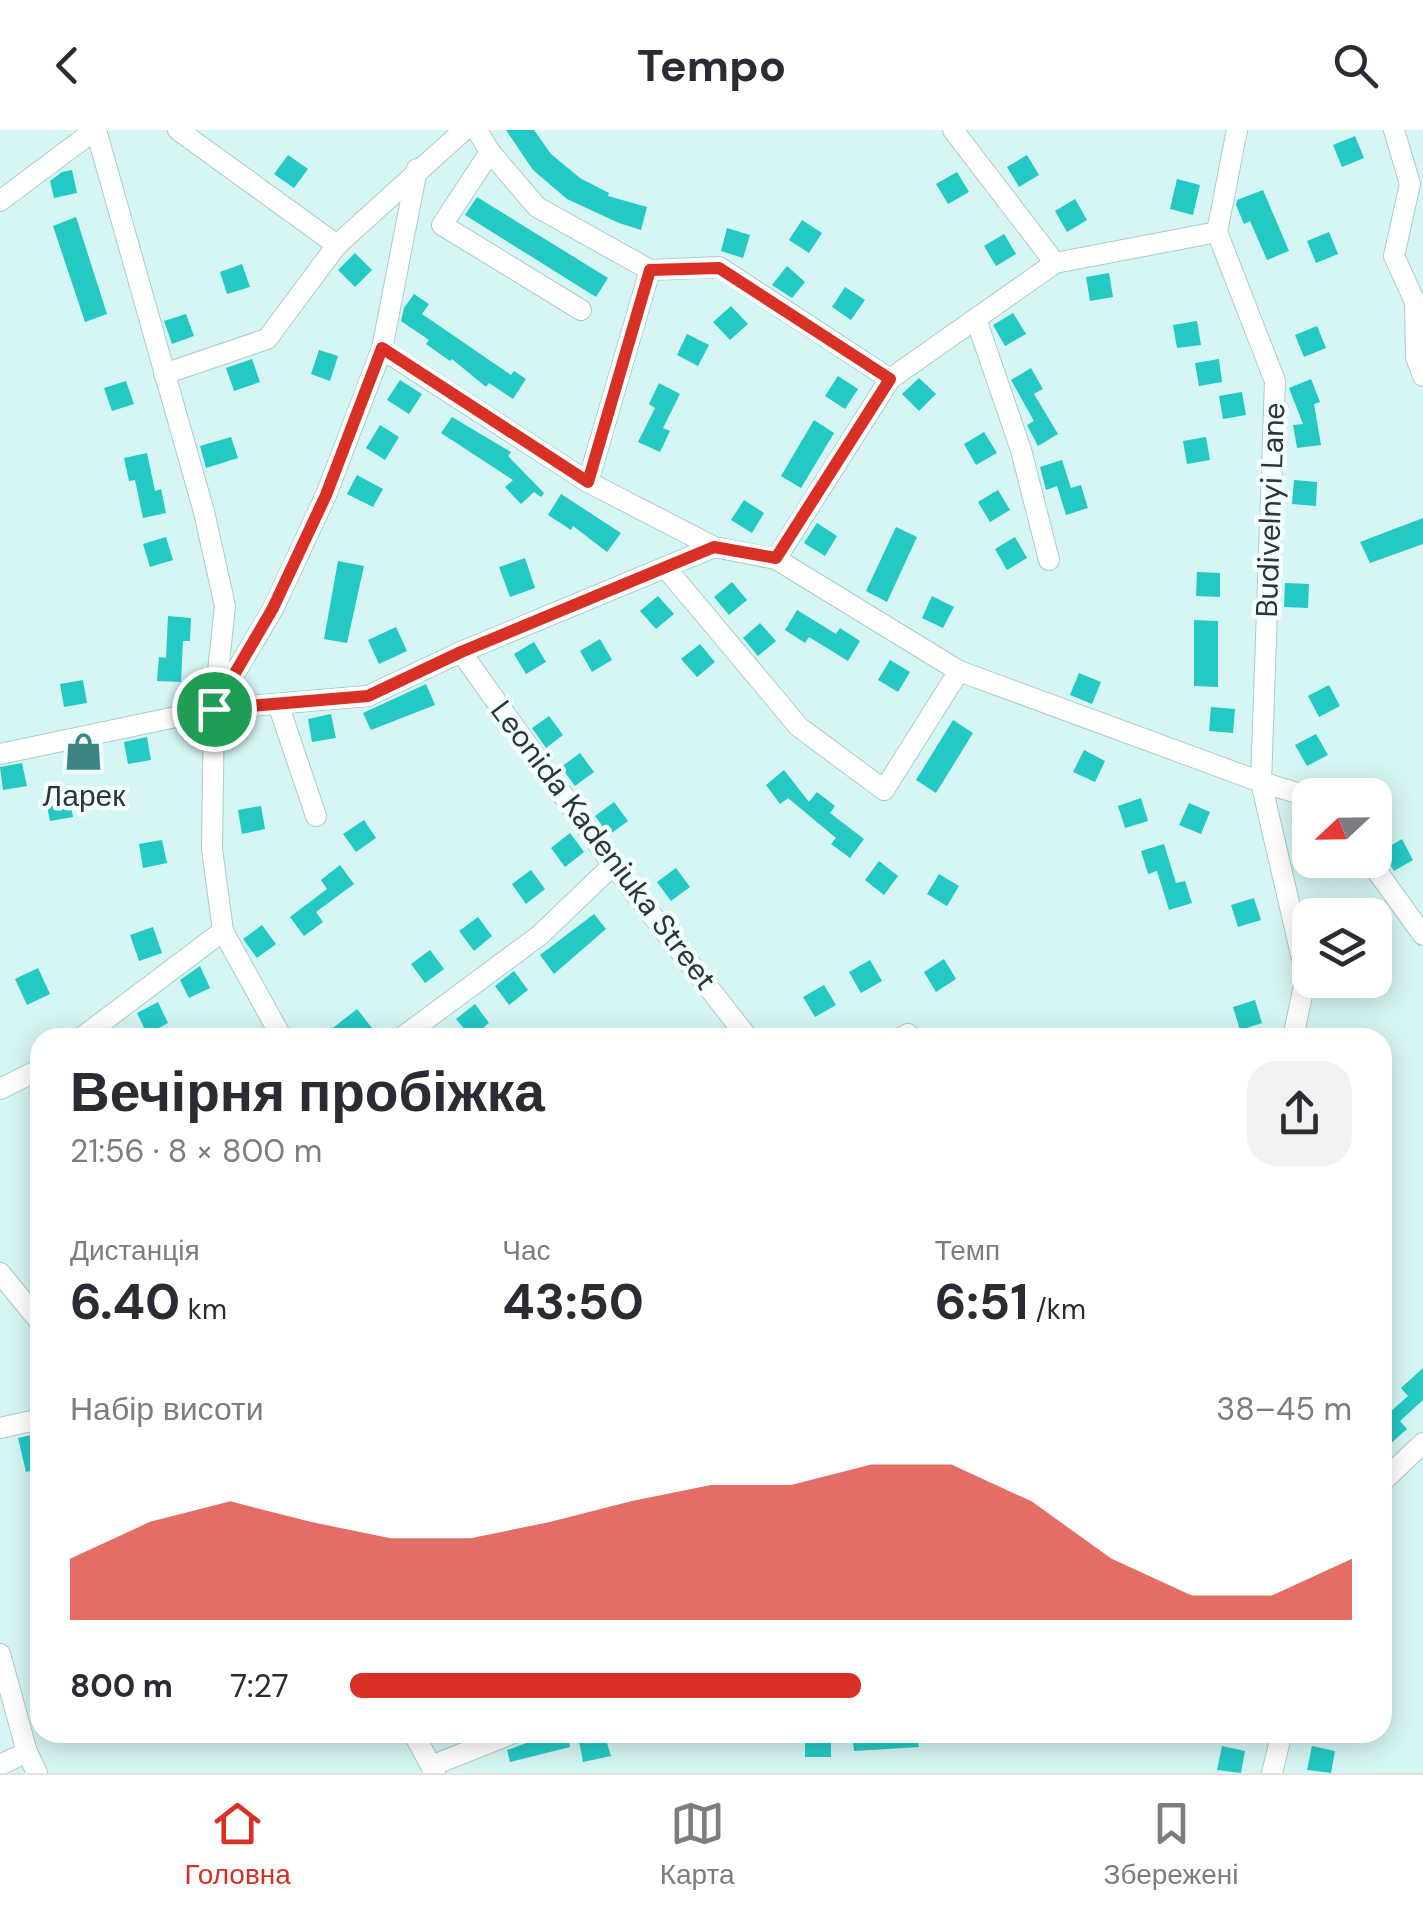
<!DOCTYPE html>
<html lang="uk">
<meta charset="utf-8">
<style>
body{margin:0;font-family:"DM Sans",sans-serif;background:#f2f2f3;color:#2b2b33;height:100vh;display:flex;flex-direction:column;font-size:38px;white-space:nowrap}
*{box-sizing:border-box;margin:0}
p{font-size:32px;color:#7c7c81}
.icon{flex:none;width:55px;height:55px;fill:none;stroke:currentColor;stroke-width:2;stroke-linecap:round;stroke-linejoin:round}
.map{position:relative;flex:1;overflow:hidden}
.drawer{position:absolute;left:30px;top:898px;width:1362px;height:715px;display:flex;flex-direction:column;background:#fff;border-radius:30px;box-shadow:0 5px 25px #0003}
.drawer>*{flex:none}
.needle{width:65px;rotate:248deg}
.controls{position:absolute;left:1292px;top:648px;display:grid;gap:20px}
.controls a{display:grid;place-items:center;width:100px;height:100px;border-radius:20px;background:#fff;box-shadow:0 5px 25px #0003;font-size:50px}
.pin{position:absolute;display:grid;place-items:center;width:85px;height:85px;color:#fff;margin:-42px;border:5px solid #fff;border-radius:50%;box-shadow:0 2px 10px #0007}
.round{display:grid;place-items:center;flex:none;width:105px;height:105px;border-radius:30px;background:#f2f2f3}
.overview{display:flex;align-items:center;justify-content:space-between;height:170px;padding:0 40px}
h1{font-size:55px;font-weight:700;line-height:75px}
.stats{display:grid;grid-template-columns:repeat(3,1fr);gap:15px;height:170px;padding:10px 40px}
.stats div{display:grid;align-content:center}
.stats b{font-size:50px;font-weight:700}
.stats small{font-size:28px;font-weight:400}
.stats p{font-size:28px}
.chart{height:280px;padding:20px 40px}
.chart p{display:flex;justify-content:space-between}
.chart svg{width:100%;height:180px;margin-top:10px;fill:#d93025;opacity:.7}
ul{padding:0 40px;list-style:none;font-size:32px}
li{display:grid;grid-template-columns:160px 120px 1fr;align-items:center;height:75px}
li i{height:25px;border-radius:12px;background:#d93025}
header{display:flex;justify-content:space-between;align-items:center;height:130px;padding:0 40px;background:#fff;font-size:45px;font-weight:700}
.dock{display:flex;justify-content:space-around;align-items:center;height:140px;border-top:2px solid #e1e1e2;background:#fff;font-size:28px;color:#7c7c81}
.dock a{display:grid;justify-items:center;gap:5px}
.dock .current{color:#d93025}
.map>svg:first-child{display:block}
.building{fill:#25c9c4}
.lines{fill:none;stroke-linecap:round;stroke-linejoin:round}
.minor-casing{stroke:#acccca;stroke-width:22}
.minor{stroke:#fff;stroke-width:20}
.route-casing{stroke:#fff;stroke-width:20}
.route{stroke:#d93025;stroke-width:12}
.labels{text-anchor:middle;dominant-baseline:central;stroke-width:9;stroke-linejoin:round;paint-order:stroke}
.street-label{font-size:30px;fill:#2a3736;stroke:#f2fffe}
.poi-label{font-size:30px;fill:#2a3736;stroke:#f2fffe}
</style>
<header><svg class="icon" aria-label="back" viewBox="0 0 24 24"><path d="M15 5l-7 7 7 7"/></svg>Tempo<svg class="icon" aria-label="search" viewBox="0 0 24 24"><circle cx="10" cy="10" r="6"/><path d="M15 15l6 6"/></svg></header>
<div class="map">
<svg width="1423" height="1643" viewBox="0 0 1423 1643">
<rect width="100%" height="100%" fill="#d5f6f4"/>
<g class="building">
<polygon points="506,0 534,0 551,24 580,48 609,63 608,66 647,77 641,100 619,93 567,69 533,40"/>
<polygon points="1355,6 1364,28 1342,37 1333,15"/>
<polygon points="288,25 308,39 294,58 274,44"/>
<polygon points="1027,25 1039,45 1019,57 1007,37"/>
<polygon points="72,40 77,63 54,68 50,51 62,42"/>
<polygon points="957,42 969,62 948,74 936,54"/>
<polygon points="1177,49 1200,55 1193,85 1170,79"/>
<polygon points="1263,60 1289,121 1267,130 1250,91 1244,94 1236,75 1237,70"/>
<polygon points="477,67 608,148 596,167 465,85"/>
<polygon points="1075,69 1087,90 1067,102 1055,81"/>
<polygon points="76,87 107,184 85,192 53,96"/>
<polygon points="802,90 822,103 809,123 789,110"/>
<polygon points="727,98 750,105 743,128 721,121"/>
<polygon points="1329,102 1338,124 1316,133 1307,111"/>
<polygon points="1004,104 1016,124 996,136 984,116"/>
<polygon points="355,123 372,140 355,157 338,140"/>
<polygon points="242,134 250,157 227,164 220,142"/>
<polygon points="787,136 805,152 792,168 772,155"/>
<polygon points="1109,143 1113,167 1090,171 1086,147"/>
<polygon points="845,157 865,170 851,190 832,177"/>
<polygon points="414,164 429,174 422,184 511,245 514,241 526,249 513,269 489,253 486,257 452,229 450,231 426,214 429,210 401,191 404,178"/>
<polygon points="731,176 748,194 730,210 713,192"/>
<polygon points="1013,183 1026,204 1005,216 993,195"/>
<polygon points="186,184 194,206 172,214 164,191"/>
<polygon points="1197,191 1201,215 1177,218 1173,195"/>
<polygon points="1317,196 1326,218 1304,227 1295,205"/>
<polygon points="687,204 709,215 698,236 677,225"/>
<polygon points="319,220 338,226 330,251 311,244"/>
<polygon points="252,229 260,252 234,261 226,238"/>
<polygon points="1219,229 1222,252 1199,256 1195,233"/>
<polygon points="1031,238 1043,259 1034,264 1058,304 1038,316 1027,295 1034,291 1011,250"/>
<polygon points="838,246 858,259 845,279 825,266"/>
<polygon points="919,248 936,264 919,281 902,264"/>
<polygon points="1311,249 1320,272 1314,274 1321,315 1297,318 1293,295 1303,294 1289,258"/>
<polygon points="400,250 422,264 409,284 387,270"/>
<polygon points="126,251 134,274 112,281 104,258"/>
<polygon points="659,253 680,264 663,298 670,301 660,322 638,312 655,278 649,274"/>
<polygon points="1242,262 1246,285 1223,289 1219,266"/>
<polygon points="452,287 511,322 508,326 544,363 541,367 534,362 521,374 505,357 513,350 441,303"/>
<polygon points="814,290 834,303 801,358 781,346"/>
<polygon points="380,295 399,307 385,330 366,318"/>
<polygon points="984,302 997,323 976,335 964,314"/>
<polygon points="231,307 238,328 206,338 200,316"/>
<polygon points="1206,307 1210,330 1187,334 1183,311"/>
<polygon points="147,323 155,361 161,359 166,383 143,388 135,350 129,351 124,328"/>
<polygon points="1062,330 1071,358 1081,355 1088,378 1066,385 1057,356 1046,360 1040,337"/>
<polygon points="357,345 383,359 373,377 347,364"/>
<polygon points="1294,350 1317,352 1316,376 1292,374"/>
<polygon points="998,360 1010,380 990,392 978,372"/>
<polygon points="561,364 621,403 607,422 573,396 571,400 548,385"/>
<polygon points="744,370 764,383 752,403 731,390"/>
<polygon points="1423,388 1423,414 1370,433 1360,412"/>
<polygon points="817,393 837,406 825,426 804,413"/>
<polygon points="896,397 917,407 887,472 866,461"/>
<polygon points="166,407 173,430 150,437 143,414"/>
<polygon points="1015,407 1027,428 1007,440 995,419"/>
<polygon points="525,428 535,458 510,467 499,437"/>
<polygon points="338,431 364,436 347,513 324,509"/>
<polygon points="1197,442 1220,443 1220,467 1196,466"/>
<polygon points="732,452 747,470 729,485 714,467"/>
<polygon points="1285,453 1309,454 1308,478 1284,477"/>
<polygon points="658,466 674,484 656,499 640,481"/>
<polygon points="932,466 954,477 943,498 922,488"/>
<polygon points="797,480 836,504 840,498 860,511 848,531 809,507 805,513 785,500"/>
<polygon points="168,486 191,488 190,511 183,511 181,552 157,551 159,527 166,528"/>
<polygon points="1194,490 1218,491 1218,557 1194,556"/>
<polygon points="760,493 776,511 758,526 743,508"/>
<polygon points="396,497 407,521 379,534 368,510"/>
<polygon points="600,509 612,530 592,542 580,521"/>
<polygon points="534,512 546,532 526,544 514,524"/>
<polygon points="700,514 715,532 697,547 681,529"/>
<polygon points="890,530 910,542 898,562 878,550"/>
<polygon points="1079,543 1101,552 1092,574 1070,565"/>
<polygon points="83,550 87,573 64,577 60,554"/>
<polygon points="426,554 435,575 371,600 363,583"/>
<polygon points="1329,555 1340,576 1319,587 1308,566"/>
<polygon points="1211,577 1235,579 1233,603 1209,601"/>
<polygon points="331,584 336,608 312,612 308,589"/>
<polygon points="549,586 563,605 546,618 532,598"/>
<polygon points="953,590 973,603 936,663 916,650"/>
<polygon points="1316,604 1328,625 1307,636 1295,615"/>
<polygon points="147,607 151,630 128,634 124,612"/>
<polygon points="1084,620 1105,631 1095,652 1073,642"/>
<polygon points="580,623 594,642 575,656 561,637"/>
<polygon points="22,633 27,656 3,660 0,637"/>
<polygon points="784,640 809,672 817,662 835,676 830,683 864,709 850,728 831,714 836,708 788,668 780,674 766,655"/>
<polygon points="69,663 73,687 50,691 45,668"/>
<polygon points="1141,668 1148,691 1125,698 1118,676"/>
<polygon points="614,672 628,691 609,705 595,686"/>
<polygon points="1189,673 1210,682 1201,704 1179,695"/>
<polygon points="261,676 265,699 242,704 238,680"/>
<polygon points="364,690 376,708 356,722 343,704"/>
<polygon points="570,703 584,722 565,737 551,718"/>
<polygon points="1402,709 1413,730 1394,741 1381,721"/>
<polygon points="162,710 167,733 143,738 139,714"/>
<polygon points="1164,714 1176,753 1185,751 1192,773 1169,780 1157,741 1148,744 1141,721"/>
<polygon points="879,731 898,746 884,765 865,750"/>
<polygon points="340,735 354,754 316,782 323,792 304,806 290,787 327,759 321,750"/>
<polygon points="676,738 690,757 671,771 657,752"/>
<polygon points="531,740 545,759 526,774 512,754"/>
<polygon points="939,744 959,756 947,776 927,764"/>
<polygon points="1254,768 1261,790 1238,797 1231,775"/>
<polygon points="594,784 606,799 554,844 540,825"/>
<polygon points="478,787 492,806 474,821 459,801"/>
<polygon points="262,795 276,814 257,828 243,809"/>
<polygon points="153,797 162,823 139,831 130,805"/>
<polygon points="430,820 444,839 425,853 411,834"/>
<polygon points="944,829 956,849 936,862 924,842"/>
<polygon points="870,830 882,851 861,863 849,842"/>
<polygon points="200,836 210,858 189,868 180,850"/>
<polygon points="38,838 50,864 27,875 15,849"/>
<polygon points="514,841 528,860 509,875 495,856"/>
<polygon points="824,855 836,875 815,887 803,867"/>
<polygon points="1255,870 1262,893 1240,900 1233,877"/>
<polygon points="158,872 168,893 147,904 137,883"/>
<polygon points="475,874 489,893 471,907 456,889"/>
<polygon points="357,879 372,898 360,908 320,908"/>
<polygon points="1423,1238 1423,1270 1400,1291 1407,1299 1389,1315 1382,1308 1382,1289 1408,1266 1401,1258"/>
<polygon points="40,1303 40,1339 26,1342 18,1308"/>
<polygon points="556,1602 568,1602 570,1617 510,1632 507,1620"/>
<polygon points="852,1602 917,1602 919,1617 854,1621"/>
<polygon points="604,1603 611,1626 583,1632 579,1611"/>
<rect x="805" y="1606" width="26" height="21"/>
<polygon points="1222,1616 1245,1621 1241,1643 1217,1640"/>
<polygon points="1312,1616 1335,1621 1331,1643 1307,1640"/>
</g>
<g class="lines">
<defs>
<g id="minor">
<polyline points="96,0 204,382 225,476 214,579 212,719 223,801 282,908"/>
<polyline points="178,0 337,115 464,0"/>
<polyline points="477,0 490,22 537,77 650,140 719,137 890,249 1055,133 1217,102"/>
<polyline points="953,0 1055,133"/>
<polyline points="1237,0 1217,102 1275,251 1261,652 1310,667"/>
<polyline points="1394,0 1410,54 1394,126 1415,172 1416,227 1423,246"/>
<polyline points="490,22 442,95 581,180"/>
<polyline points="0,71 95,0"/>
<polyline points="976,189 1021,320 1049,430"/>
<polyline points="382,219 588,352 714,417"/>
<polyline points="164,244 267,209 337,115"/>
<polyline points="588,352 650,140"/>
<polyline points="776,429 890,249"/>
<polyline points="665,437 799,597 884,660 959,541"/>
<polyline points="461,522 613,735 748,908"/>
<polyline points="217,573 273,479 326,365 382,219 417,39"/>
<polyline points="278,574 316,686"/>
<polyline points="0,624 214,579 368,566 461,522 714,417 776,429 959,541 1261,652 1306,846 1293,908"/>
<polyline points="1369,730 1423,805"/>
<polyline points="81,908 223,801"/>
<polyline points="401,908 540,805 613,735"/>
<polyline points="901,908 908,904 911,908"/>
<polyline points="0,959 40,939"/>
<polyline points="0,1143 40,1192"/>
<polyline points="0,1298 40,1289"/>
<polyline points="1382,1352 1423,1313"/>
<polyline points="0,1524 27,1622 37,1643"/>
<polyline points="409,1602 416,1608 435,1643"/>
<polyline points="0,1635 27,1622"/>
<polyline points="431,1636 516,1602"/>
<polyline points="1272,1643 1282,1602"/>
</g>
</defs>
<use href="#minor" class="minor-casing"/>
<use href="#minor" class="minor"/>
</g>
<g class="lines">
<defs>
<polygon id="route" points="719,138 890,249 776,428 714,417 461,522 368,566 214,579 273,478 326,365 382,218 588,352 650,140"/>
</defs>
<use href="#route" class="route-casing"/>
<use href="#route" class="route"/>
</g>
<defs>
<symbol id="shop-bare" viewBox="-9 -9 18 18"><path d="M-5-2.5h2.3a2.7 3.5 0 0 1 5.4 0H5L5.5 6h-11ZM-1.5-2.5h3a1.5 2.3 0 0 0-3 0Z" fill="#3d8582" stroke="#f2fffe" stroke-width="2.5" paint-order="stroke"/></symbol>
</defs>
<g fill-rule="evenodd">
<use href="#shop-bare" x="56" y="594" width="55" height="55"/>
</g>
<g class="labels">
<g class="street-label">
<text transform="translate(1270 380) rotate(-88)">Budivelnyi Lane</text>
<text transform="translate(604 715) rotate(53)">Leonida Kadeniuka Street</text>
</g>
<g class="poi-label">
<text x="84" y="665">Ларек</text>
</g>
</g>
</svg>
<div class="controls">
<a><svg class="needle" viewBox="-14 -14 28 28"><path d="M0-13l5 13h-10z" fill="#e53935"/><path d="M0 13l5-13h-10z" fill="#7c7c81"/></svg></a>
<a><svg class="icon" aria-label="layers" viewBox="0 0 24 24"><path d="M12 4l9 5-9 5-9-5zM3 14l9 5 9-5"/></svg></a>
</div>
<div class="pin" style="left:214px;top:579px;background:#1e9e55"><svg class="icon" aria-label="arrive" viewBox="0 0 24 24"><path d="M6 21V4h12l-3 4 3 4H6"/></svg></div>
<section class="drawer">
<div class="overview"><div><h1>Вечірня пробіжка</h1><p>21:56 · 8 × 800 m</p></div><a class="round"><svg class="icon" aria-label="share" viewBox="0 0 24 24"><path d="M12 15V3M7 8l5-5 5 5M5 13v7h14v-7"/></svg></a></div>
<div class="stats">
<div><p>Дистанція</p><b>6.40<small> km</small></b></div>
<div><p>Час</p><b>43:50</b></div>
<div><p>Темп</p><b>6:51<small> /km</small></b></div>
</div>
<div class="chart"><p><span>Набір висоти</span>38–45 m</p>
<svg viewBox="0 0 160 44" preserveAspectRatio="none"><path d="M0 44V29L10 20L20 15L30 20L40 24L50 24L60 20L70 15L80 11L90 11L100 6L110 6L120 15L130 29L140 38L150 38L160 29V44z"/></svg>
</div>
<ul>
<li><b>800 m</b>7:27<i style="width:51%"></i></li>
</ul>
</section>
</div>
<nav class="dock">
<a class="current"><svg class="icon" aria-label="home" viewBox="0 0 24 24"><path d="M3 11l9-7 9 7M6 9v11h12V9"/></svg>Головна</a>
<a><svg class="icon" aria-label="map" viewBox="0 0 24 24"><path d="M3 6l6-2 6 2 6-2v14l-6 2-6-2-6 2zM9 4v14M15 6v14"/></svg>Карта</a>
<a><svg class="icon" aria-label="saved" viewBox="0 0 24 24"><path d="M7 4h10v16l-5-4-5 4z"/></svg>Збережені</a>
</nav>
